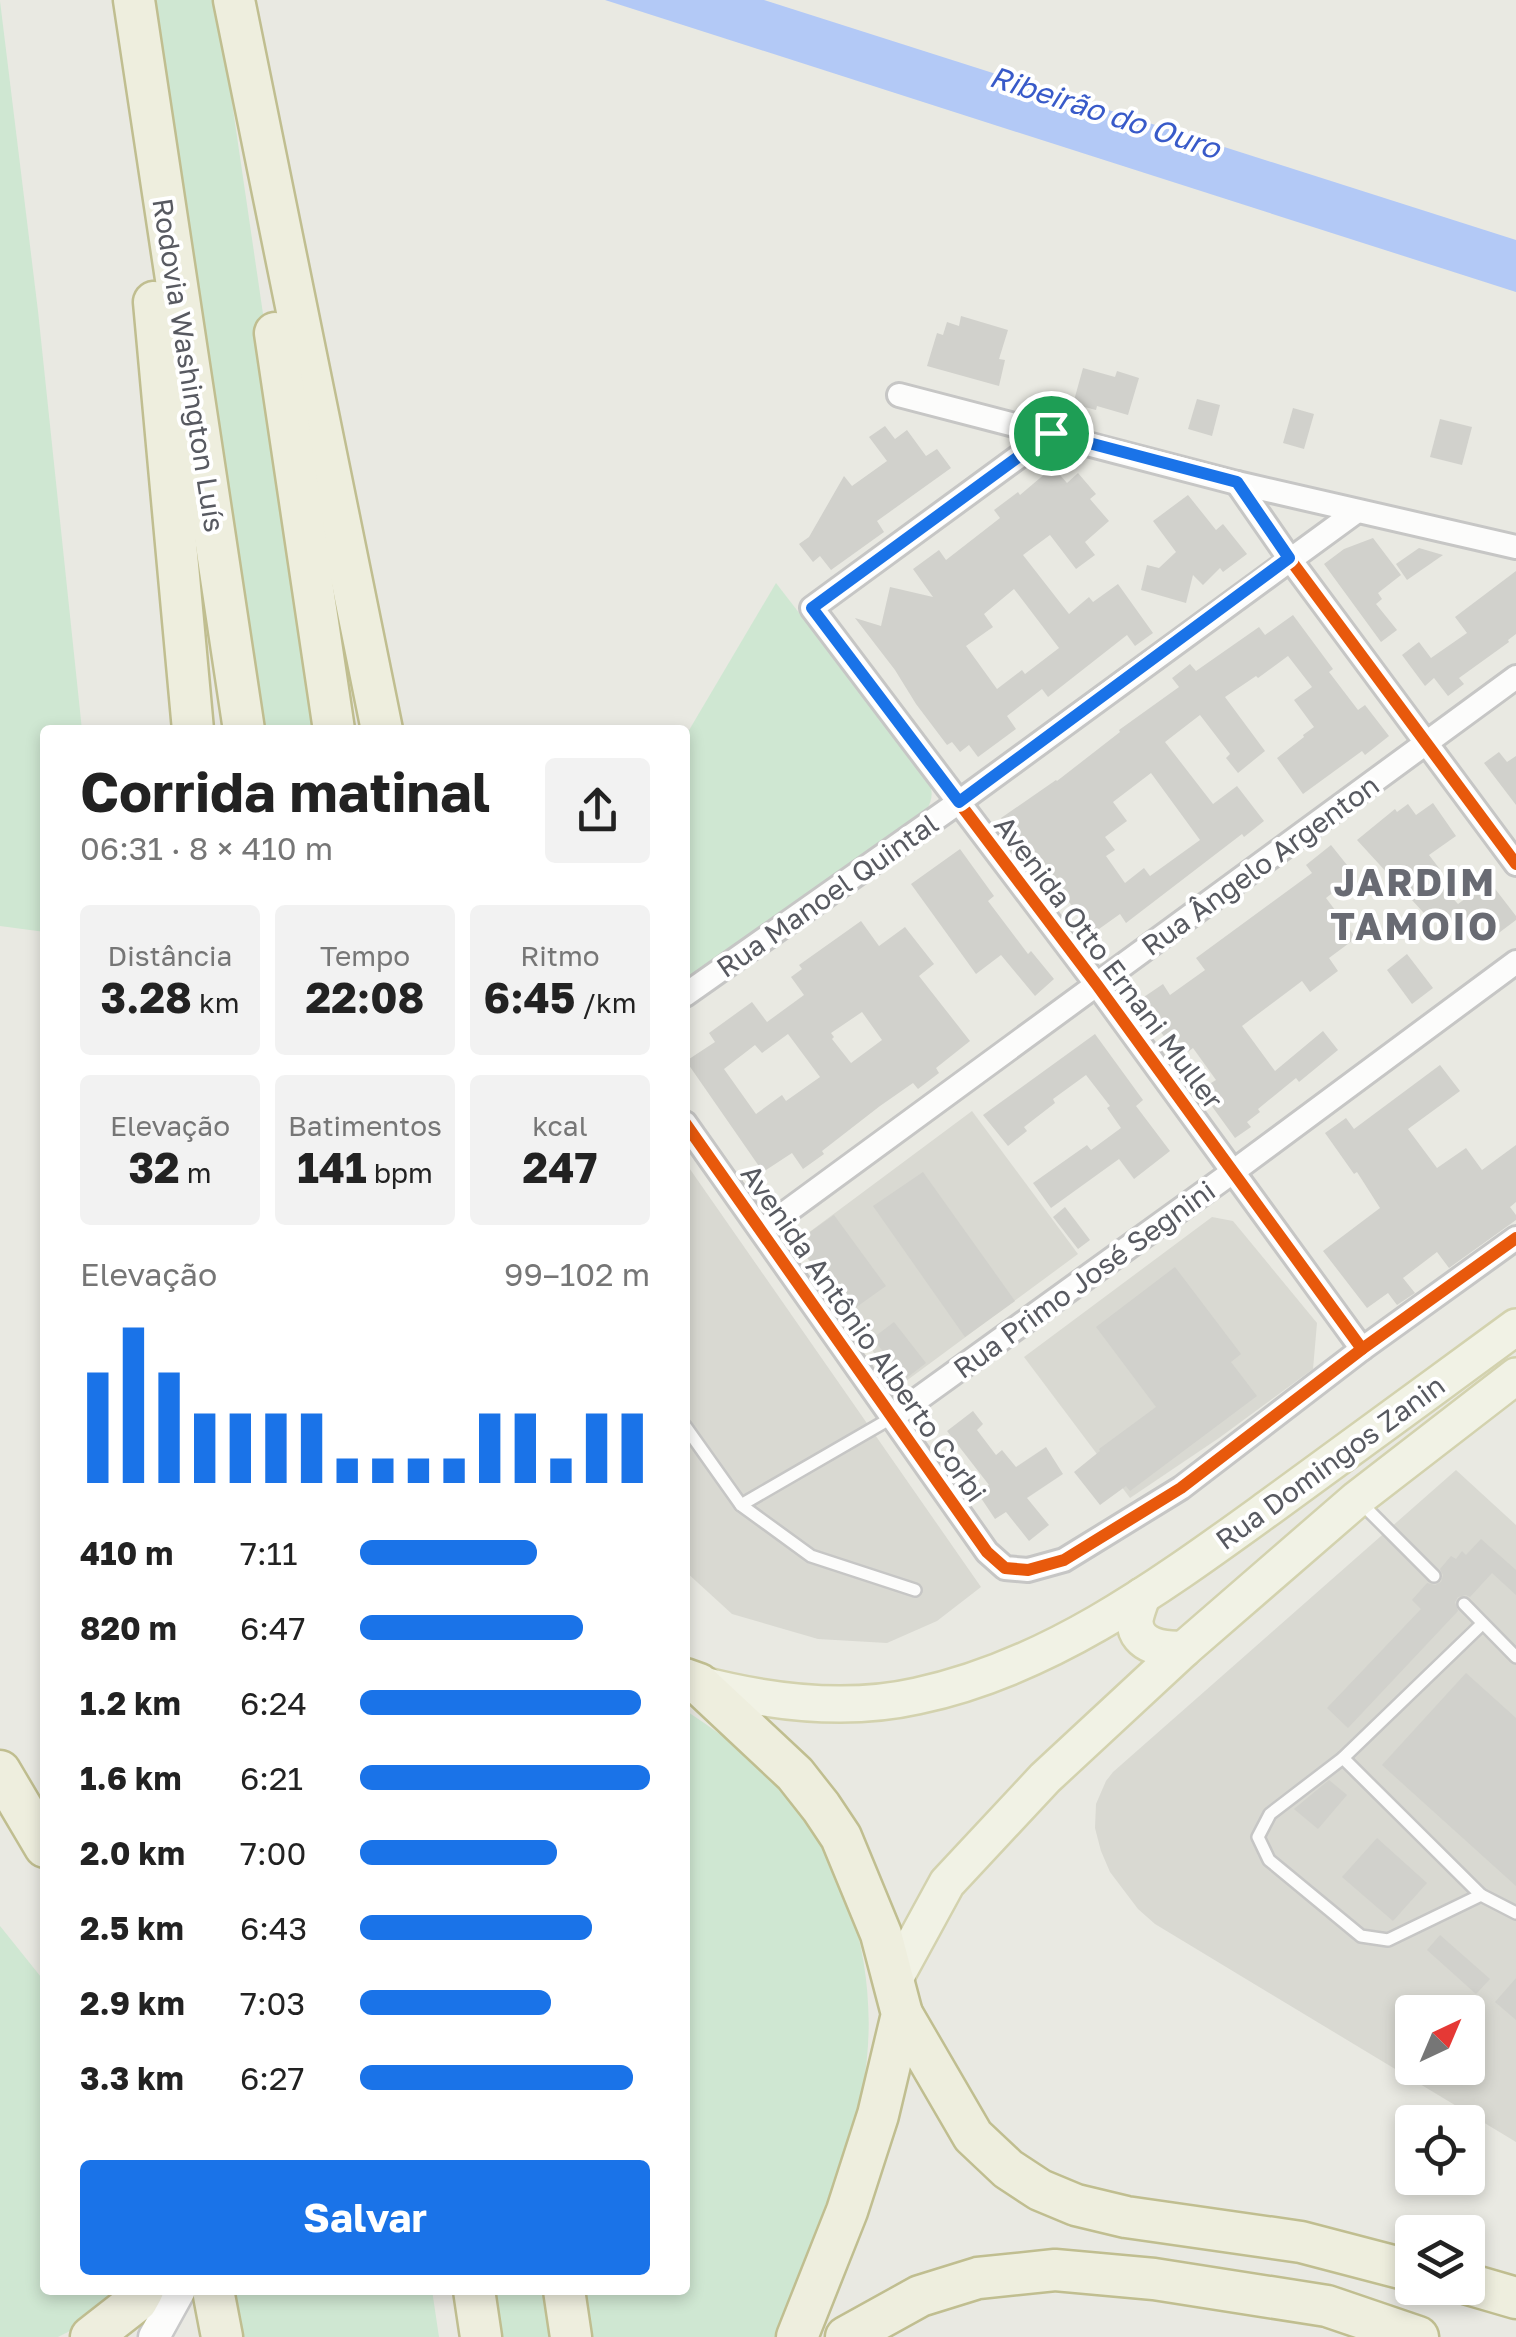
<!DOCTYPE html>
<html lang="pt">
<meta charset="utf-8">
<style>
body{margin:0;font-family:"Golos Text",sans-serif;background:#f2f2f2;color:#222;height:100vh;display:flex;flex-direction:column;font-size:38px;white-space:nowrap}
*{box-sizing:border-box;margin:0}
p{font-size:32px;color:#767676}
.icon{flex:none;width:55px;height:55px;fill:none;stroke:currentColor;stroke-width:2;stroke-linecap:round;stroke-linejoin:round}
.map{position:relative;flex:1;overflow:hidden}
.sheet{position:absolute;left:40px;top:725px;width:650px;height:1570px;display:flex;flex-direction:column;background:#fff;border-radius:10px;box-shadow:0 5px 15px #0003}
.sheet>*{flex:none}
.needle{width:65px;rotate:44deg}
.fabs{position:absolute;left:1395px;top:1995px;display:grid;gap:20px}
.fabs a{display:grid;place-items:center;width:90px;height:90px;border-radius:10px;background:#fff;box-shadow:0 5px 15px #0003;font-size:50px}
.pin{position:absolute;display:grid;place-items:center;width:85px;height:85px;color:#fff;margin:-42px;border:5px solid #fff;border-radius:50%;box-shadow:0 2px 10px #0007}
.round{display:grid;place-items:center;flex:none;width:105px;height:105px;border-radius:10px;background:#f2f2f2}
.overview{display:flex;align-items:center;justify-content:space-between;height:170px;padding:0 40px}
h1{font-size:55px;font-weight:700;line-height:75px}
.metrics{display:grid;grid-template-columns:repeat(3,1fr);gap:15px;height:170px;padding:10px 40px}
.metrics div{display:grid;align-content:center;border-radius:10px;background:#f2f2f2;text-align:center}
.metrics b{font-size:42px;font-weight:700}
.metrics small{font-size:28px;font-weight:400}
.metrics p{font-size:28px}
.chart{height:280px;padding:20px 40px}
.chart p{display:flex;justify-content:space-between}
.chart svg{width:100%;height:180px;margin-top:10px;stroke:#1a73e8;stroke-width:6}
.button{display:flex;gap:20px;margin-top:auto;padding:20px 40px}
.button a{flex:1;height:115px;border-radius:10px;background:#1a73e8;color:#fff;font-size:40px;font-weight:700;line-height:115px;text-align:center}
ul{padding:0 40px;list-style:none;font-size:32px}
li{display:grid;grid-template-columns:160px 120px 1fr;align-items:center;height:75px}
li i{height:25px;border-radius:12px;background:#1a73e8}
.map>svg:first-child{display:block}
.industrial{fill:#d9d9d2;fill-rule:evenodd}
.green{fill:#cfe7d2}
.water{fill:#b3c9f6}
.building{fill:#d1d1cc;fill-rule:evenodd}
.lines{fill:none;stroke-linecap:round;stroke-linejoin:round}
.lane-casing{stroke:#c6c6c5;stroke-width:16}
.street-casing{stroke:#c6c6c5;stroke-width:28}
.secondary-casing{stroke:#c8c8c8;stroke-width:35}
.primary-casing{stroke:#d3d2ae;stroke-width:40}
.highway-casing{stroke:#c0be90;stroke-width:45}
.lane{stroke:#fcfcfb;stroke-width:11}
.street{stroke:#fcfcfb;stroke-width:22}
.secondary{stroke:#fcfcfb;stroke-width:30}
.primary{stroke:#f1f2e5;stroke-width:35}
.highway{stroke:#eeeede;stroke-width:40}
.cycleway-casing{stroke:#fff;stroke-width:19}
.cycleway{stroke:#e8590c;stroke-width:12}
.route-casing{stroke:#fff;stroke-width:20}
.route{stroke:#1a73e8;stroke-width:12}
.labels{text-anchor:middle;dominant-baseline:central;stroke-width:8;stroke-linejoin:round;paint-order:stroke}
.street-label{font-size:28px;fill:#585a61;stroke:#fff}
.water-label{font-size:30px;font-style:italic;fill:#385ac9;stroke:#fff}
.district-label{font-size:38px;font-weight:bold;letter-spacing:2.5px;fill:#696b73;stroke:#fff}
</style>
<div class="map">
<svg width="1516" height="2337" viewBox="0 0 1516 2337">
<rect width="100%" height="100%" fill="#e9e9e2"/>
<g class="industrial">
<polygon points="972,1111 1078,1254 898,1387 796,1242"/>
<polygon points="685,1162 981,1587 937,1621 887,1643 818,1639 732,1614 685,1571"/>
<polygon points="1212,1217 1233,1221 1317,1323 1313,1369 1219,1438 1130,1498 1024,1357"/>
<path d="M1456 1470 1516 1525V2142L1155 1924 1138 1909 1110 1872 1101 1851 1095 1828 1096 1804 1106 1781 1113 1772ZM1412 2012H1468V2068H1412Z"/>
</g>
<g class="green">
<polygon points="149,0 217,0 324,730 256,730"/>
<polygon points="0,1 38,311 82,730 45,730 45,932 0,926"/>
<path d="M776 583 928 780C933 790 933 799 927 809L685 982V737Z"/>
<path d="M685 1710C723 1735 760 1763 790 1798 857 1879 882 1990 862 2092 852 2142 832 2190 814 2237 801 2270 791 2305 775 2337H591L584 2290H685Z"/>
<polygon points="0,1926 45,1982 45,2290 118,2290 68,2332 58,2337 0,2337"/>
<polygon points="230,2290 432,2290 439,2337 241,2337"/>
<polygon points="488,2290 550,2290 557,2337 494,2337"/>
</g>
<polygon class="water" points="605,0 764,0 1516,240 1516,292"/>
<g class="building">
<polygon points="961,316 1008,330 999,359 1005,360 999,386 927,366 937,333 943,335 947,322 959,326"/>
<polygon points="1083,368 1115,377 1117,371 1139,378 1128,415 1097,406 1096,410 1073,404"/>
<polygon points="1197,399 1220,405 1212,436 1188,429"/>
<polygon points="1293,408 1314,414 1304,449 1283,443"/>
<polygon points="1440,419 1472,427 1462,465 1430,457"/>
<polygon points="885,426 895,439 907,430 926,456 937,449 951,468 877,521 884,532 831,570 820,556 813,562 799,544 809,537 844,476 852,486 887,461 869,437"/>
<path d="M1053 467 1067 483 1078 473 1096 494 1090 499 1109 521 1085 542 1095 555 1076 569 1050 535 1023 555 1069 614 1089 597 1093 602 1118 584 1153 633 1135 646 1127 635 1048 697 1042 689 1007 716 1016 729 978 757 969 745 960 752 952 742 947 745 916 704 895 670 855 618 881 626 890 587 933 597 913 569 939 550 946 560 1000 518 994 510 1018 492 1020 495ZM1014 589 1059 648 1025 674 1022 670 997 689 966 646 993 627 984 614Z"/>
<polygon points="1188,495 1216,530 1223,524 1247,554 1223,572 1220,568 1203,585 1193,575 1186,603 1141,590 1147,565 1159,568 1176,552 1153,521"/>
<polygon points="1373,538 1401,575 1378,593 1382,599 1376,604 1397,630 1381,642 1324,564 1344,549"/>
<polygon points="1419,548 1443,555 1407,580 1396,564"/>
<polygon points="1516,571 1516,634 1508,640 1509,642 1459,678 1464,684 1448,696 1434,678 1425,686 1402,655 1419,642 1431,658 1467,633 1455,617"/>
<path d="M1293 615 1333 669 1329 672 1358 710 1365 705 1389 736 1365 755 1362 751 1303 794 1277 758 1304 737 1303 735 1314 727 1294 700 1312 687 1288 656 1258 678 1256 676 1225 697 1265 751 1238 773 1226 758 1230 754 1200 715 1165 742 1213 804 1237 786 1264 821 1244 837 1242 834 1126 923 1120 914 1092 934 1044 867 1040 870 1001 818 1056 780 1057 781 1120 732 1119 730 1179 687 1172 678 1190 664 1196 671 1259 627 1265 635ZM1151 773 1200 840 1150 876 1144 868 1125 883 1106 856 1115 850 1105 837 1127 821 1113 802Z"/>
<polygon points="1499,752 1507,762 1516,756 1516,805 1484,763"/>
<polygon points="1433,803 1456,836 1429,855 1442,872 1434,878 1458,904 1489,881 1516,916 1516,920 1496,935 1484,920 1451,931 1445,912 1433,923 1357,840 1395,809 1397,812 1408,804 1416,815"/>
<polygon points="1331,845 1355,875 1326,898 1356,938 1329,958 1338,971 1310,992 1302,981 1242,1026 1275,1071 1323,1031 1338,1050 1299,1082 1296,1078 1258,1109 1260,1112 1247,1122 1251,1127 1235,1138 1211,1105 1217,1101 1206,1086 1216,1080 1193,1048 1180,1058 1138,1001 1163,984 1170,995 1205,970 1196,958 1312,873 1306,865"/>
<polygon points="960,849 994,896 988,901 1028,954 1031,951 1054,979 1035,996 1001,955 976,974 911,884"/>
<path d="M861 921 879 946 905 927 934 964 919 976 970 1041 936 1068 939 1073 918 1089 913 1083 880 1106 822 1151 824 1154 803 1169 792 1153 763 1172 686 1061 715 1042 709 1033 752 1002 767 1022 804 995 791 977 802 969 799 965ZM862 1012 882 1040 851 1063 832 1039 834 1037 831 1033ZM788 1034 820 1077 786 1101 782 1095 756 1114 724 1069 755 1045 762 1053Z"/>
<polygon points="1407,954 1433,988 1412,1004 1387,970"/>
<polygon points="1095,1034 1143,1100 1136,1106 1170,1151 1134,1179 1119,1159 1051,1208 1033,1183 1087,1145 1091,1150 1121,1128 1107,1108 1110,1106 1086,1075 1053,1099 1055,1103 1024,1127 1027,1131 1008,1146 983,1115"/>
<polygon points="1440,1065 1460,1091 1408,1129 1437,1168 1466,1148 1482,1170 1516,1145 1516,1202 1510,1207 1516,1215 1516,1220 1449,1268 1437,1252 1403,1278 1415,1293 1397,1305 1388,1293 1367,1308 1323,1251 1380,1208 1357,1172 1354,1174 1325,1133 1346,1118 1354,1129"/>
<polygon points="923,1172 1015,1301 965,1337 873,1206"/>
<polygon points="1065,1207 1090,1240 1078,1249 1053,1217"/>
<polygon points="834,1215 886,1286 848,1313 796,1242"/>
<polygon points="1175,1267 1241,1354 1231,1362 1257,1396 1130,1491 1126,1486 1100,1505 1074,1472 1100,1451 1099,1449 1156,1407 1096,1327"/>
<polygon points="894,1322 926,1363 904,1380 873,1338"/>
<polygon points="973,1411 983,1424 977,1430 996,1455 1002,1450 1016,1467 1046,1447 1063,1474 1027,1498 1049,1525 1029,1541 1006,1512 995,1519 977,1492 989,1485 947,1431"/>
<polygon points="1481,1539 1516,1570 1516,1595 1492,1573 1470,1597 1466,1595 1458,1597 1455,1602 1458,1611 1348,1728 1327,1708 1421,1609 1412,1600 1427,1583 1435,1585 1441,1582 1443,1575 1440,1569 1451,1556 1456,1559 1462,1551 1466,1555"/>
<polygon points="1466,1673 1516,1718 1516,1886 1382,1765"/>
<polygon points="1329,1780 1347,1795 1318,1829 1294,1809"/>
<polygon points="1377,1838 1427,1883 1393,1921 1342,1877"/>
<polygon points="1440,1935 1490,1979 1476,1994 1427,1950"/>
<polygon points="1516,1978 1516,2020 1495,2002"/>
</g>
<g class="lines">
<defs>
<g id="lane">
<polyline points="685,1426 741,1505 811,1556 915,1590"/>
<polyline points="1360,1502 1434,1576"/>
<polyline points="741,1505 893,1417"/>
<polyline points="1464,1604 1516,1657"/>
<polyline points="1343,1758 1481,1895 1516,1913"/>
<polyline points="1481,1895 1388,1940 1361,1936 1269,1860 1258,1837 1270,1814 1343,1758 1482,1624"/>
</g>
<g id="street">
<polyline points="899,395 1237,483 1516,547"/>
<polyline points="1051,433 812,608 1097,985 1362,1349"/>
<polyline points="1237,483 1289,558 1516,864"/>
<polyline points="685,995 959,802 1357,511"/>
<polyline points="685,1123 987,1552 1005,1568 1028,1570 1064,1560 1181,1488 1362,1349 1516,1238"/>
<polyline points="762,1230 1516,677"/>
<polyline points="893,1417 1234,1171 1516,962"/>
</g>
<polyline id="secondary" points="154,2337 180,2290"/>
<g id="primary">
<path d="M1142 1596C1140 1604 1135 1614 1135 1622 1136 1647 1165 1650 1184 1649"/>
<path d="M699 1684C768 1702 846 1712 917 1696 1050 1668 1162 1585 1270 1507 1353 1447 1434 1387 1516 1327"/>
<polyline points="894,1980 947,1883 1045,1778 1184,1649 1357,1499 1516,1376"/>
</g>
<g id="highway">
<polyline points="134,0 244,730"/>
<polyline points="234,0 382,730"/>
<polyline points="154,302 193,730"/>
<polyline points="275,333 334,730"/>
<polyline points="685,1679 699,1684 795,1774 821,1807 841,1837 881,1934 902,2014 878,2115 847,2211 797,2337"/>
<polyline points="0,1771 45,1847"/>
<polyline points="902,2014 973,2136 1008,2169 1040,2190 1076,2205 1126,2217 1301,2242 1412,2271"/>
<polyline points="1468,2284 1516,2298"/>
<polyline points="213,2290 222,2337"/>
<polyline points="474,2290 481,2337"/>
<polyline points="564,2290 571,2337"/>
<polyline points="91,2337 137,2301 143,2290"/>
<polyline points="846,2337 920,2296 978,2278 1055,2270 1154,2279 1327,2306 1418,2337"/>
</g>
</defs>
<use href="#lane" class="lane-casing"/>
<use href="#street" class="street-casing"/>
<use href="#secondary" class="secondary-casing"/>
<use href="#primary" class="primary-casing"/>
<use href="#highway" class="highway-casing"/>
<use href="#lane" class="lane"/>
<use href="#street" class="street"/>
<use href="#secondary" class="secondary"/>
<use href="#primary" class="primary"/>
<use href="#highway" class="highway"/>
<defs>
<g id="cycleway">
<polyline points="1051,433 812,608 1097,985 1362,1349"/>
<polyline points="1237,483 1289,558 1516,864"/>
<polyline points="685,1123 987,1552 1005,1568 1028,1570 1064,1560 1181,1488 1362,1349 1516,1238"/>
</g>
</defs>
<use href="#cycleway" class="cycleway-casing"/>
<use href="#cycleway" class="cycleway"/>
</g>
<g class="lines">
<defs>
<polygon id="route" points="1051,433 1237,482 1289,558 959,802 812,608"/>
</defs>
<use href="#route" class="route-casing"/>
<use href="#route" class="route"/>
</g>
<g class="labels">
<g class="street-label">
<text transform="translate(189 365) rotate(81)">Rodovia Washington Luís</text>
<text transform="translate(1260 865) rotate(-36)">Rua Ângelo Argenton</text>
<text transform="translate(827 895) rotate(-35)">Rua Manoel Quintal</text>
<text transform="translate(1109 962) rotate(53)">Avenida Otto Ernani Muller</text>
<text transform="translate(1084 1279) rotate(-36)">Rua Primo José Segnini</text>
<text transform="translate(864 1333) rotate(55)">Avenida Antônio Alberto Corbi</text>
<text transform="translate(1330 1462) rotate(-36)">Rua Domingos Zanin</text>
</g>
<g class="water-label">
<text transform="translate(1105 112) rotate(18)">Ribeirão do Ouro</text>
</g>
<g class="district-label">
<text x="1415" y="881">JARDIM<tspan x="1415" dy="44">TAMOIO</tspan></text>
</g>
</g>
</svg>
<div class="fabs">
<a><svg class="needle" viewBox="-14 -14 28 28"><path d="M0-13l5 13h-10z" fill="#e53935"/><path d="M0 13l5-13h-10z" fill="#767676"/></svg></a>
<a><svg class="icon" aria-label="locate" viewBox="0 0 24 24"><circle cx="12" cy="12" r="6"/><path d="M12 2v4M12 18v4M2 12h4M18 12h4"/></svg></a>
<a><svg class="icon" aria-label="layers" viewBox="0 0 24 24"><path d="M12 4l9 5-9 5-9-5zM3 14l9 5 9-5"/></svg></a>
</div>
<div class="pin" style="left:1051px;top:433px;background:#1e9e55"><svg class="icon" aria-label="arrive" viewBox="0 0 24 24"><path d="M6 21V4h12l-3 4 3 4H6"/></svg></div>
<section class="sheet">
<div class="overview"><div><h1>Corrida matinal</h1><p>06:31 · 8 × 410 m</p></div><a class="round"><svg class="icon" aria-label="share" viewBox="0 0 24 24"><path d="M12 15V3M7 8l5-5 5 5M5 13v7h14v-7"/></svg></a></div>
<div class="metrics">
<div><p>Distância</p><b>3.28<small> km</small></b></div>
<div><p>Tempo</p><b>22:08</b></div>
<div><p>Ritmo</p><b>6:45<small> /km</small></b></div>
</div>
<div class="metrics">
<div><p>Elevação</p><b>32<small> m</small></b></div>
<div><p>Batimentos</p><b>141<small> bpm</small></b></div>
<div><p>kcal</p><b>247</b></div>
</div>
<div class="chart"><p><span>Elevação</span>99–102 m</p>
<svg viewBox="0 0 160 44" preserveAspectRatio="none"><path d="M5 44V17M15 44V6M25 44V17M35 44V27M45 44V27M55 44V27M65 44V27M75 44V38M85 44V38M95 44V38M105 44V38M115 44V27M125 44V27M135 44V38M145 44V27M155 44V27"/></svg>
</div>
<ul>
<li><b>410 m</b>7:11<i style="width:61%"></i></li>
<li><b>820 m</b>6:47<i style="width:77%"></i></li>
<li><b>1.2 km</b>6:24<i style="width:97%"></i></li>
<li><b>1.6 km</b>6:21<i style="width:100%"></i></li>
<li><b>2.0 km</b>7:00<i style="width:68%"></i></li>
<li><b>2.5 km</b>6:43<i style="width:80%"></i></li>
<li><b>2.9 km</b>7:03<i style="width:66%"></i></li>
<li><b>3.3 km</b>6:27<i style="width:94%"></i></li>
</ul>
<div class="button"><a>Salvar</a></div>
</section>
</div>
